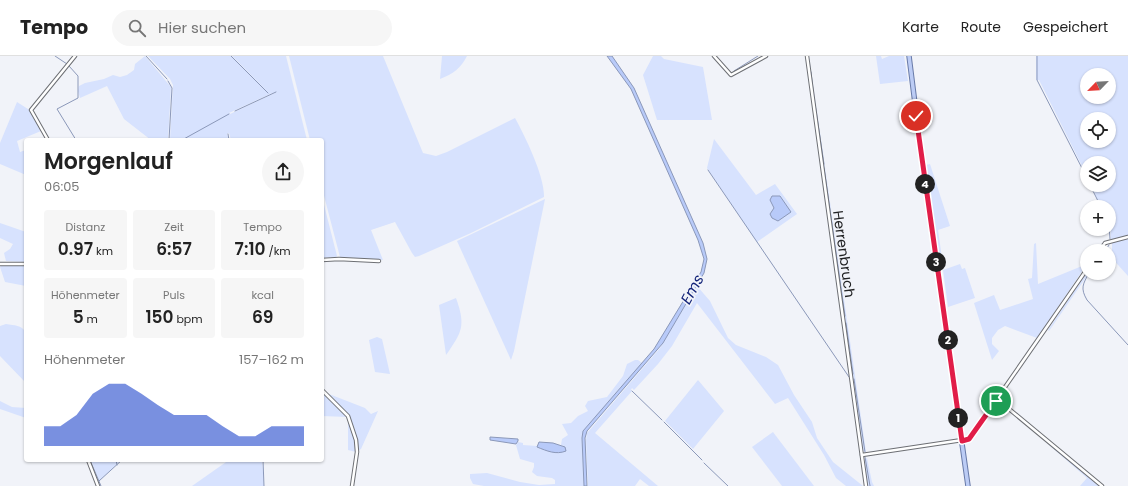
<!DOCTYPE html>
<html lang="de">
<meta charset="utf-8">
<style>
body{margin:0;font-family:Poppins,sans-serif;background:#f6f6f6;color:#222;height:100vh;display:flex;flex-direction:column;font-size:15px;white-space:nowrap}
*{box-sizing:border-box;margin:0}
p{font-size:13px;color:#767676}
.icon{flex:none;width:22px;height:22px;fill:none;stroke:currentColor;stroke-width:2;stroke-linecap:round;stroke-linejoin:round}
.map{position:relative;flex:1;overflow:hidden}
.sheet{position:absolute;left:24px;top:82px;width:300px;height:324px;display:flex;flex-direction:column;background:#fff;border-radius:4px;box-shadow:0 1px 3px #0004}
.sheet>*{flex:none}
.needle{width:26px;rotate:245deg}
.tools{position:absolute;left:1080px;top:12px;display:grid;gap:8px}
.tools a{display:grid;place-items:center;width:36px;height:36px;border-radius:50%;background:#fff;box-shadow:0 1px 3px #0004;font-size:20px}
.pin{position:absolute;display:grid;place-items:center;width:34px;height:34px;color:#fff;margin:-17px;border:2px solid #fff;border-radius:50%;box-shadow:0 1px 4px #0007}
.km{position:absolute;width:20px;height:20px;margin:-10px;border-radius:50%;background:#222;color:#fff;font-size:11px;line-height:20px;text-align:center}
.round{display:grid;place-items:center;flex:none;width:42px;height:42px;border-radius:21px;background:#f6f6f6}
.summary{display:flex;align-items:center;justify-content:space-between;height:68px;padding:0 20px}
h1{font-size:22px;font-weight:600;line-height:30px}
.figures{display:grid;grid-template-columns:repeat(3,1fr);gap:6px;height:68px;padding:4px 20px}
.figures div{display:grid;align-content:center;border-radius:4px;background:#f6f6f6;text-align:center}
.figures b{font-size:17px;font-weight:600}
.figures small{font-size:11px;font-weight:400}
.figures p{font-size:11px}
.chart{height:112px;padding:8px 20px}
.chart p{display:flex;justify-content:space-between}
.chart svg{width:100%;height:72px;margin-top:4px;fill:#4162d4;opacity:.7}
header{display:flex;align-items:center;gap:24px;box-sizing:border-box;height:56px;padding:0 20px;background:#fff;border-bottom:1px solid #e0e0e0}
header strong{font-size:19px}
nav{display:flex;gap:22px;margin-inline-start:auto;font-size:14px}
.search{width:280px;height:36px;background:#f6f6f6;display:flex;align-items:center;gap:10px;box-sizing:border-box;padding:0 14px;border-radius:22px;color:#767676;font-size:15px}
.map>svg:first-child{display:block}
.green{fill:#d7e2fe;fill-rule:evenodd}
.water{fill:#b8caf9;stroke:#8b98b9}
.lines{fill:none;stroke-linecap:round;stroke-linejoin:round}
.stream{stroke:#8b98b9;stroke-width:1}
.minor-casing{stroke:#6d6f74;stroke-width:4.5}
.primary-casing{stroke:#687aa8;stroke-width:5.5}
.minor{stroke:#fff;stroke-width:2.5}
.primary{stroke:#bcccf5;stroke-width:3.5}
.route-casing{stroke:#fff;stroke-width:8}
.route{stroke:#e11d48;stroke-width:5}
.labels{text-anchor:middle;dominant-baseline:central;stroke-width:3.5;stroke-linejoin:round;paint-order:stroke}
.street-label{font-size:14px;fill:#212224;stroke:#f1f3f9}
.water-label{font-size:15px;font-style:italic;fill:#142479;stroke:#f1f3f9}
</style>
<header>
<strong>Tempo</strong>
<div class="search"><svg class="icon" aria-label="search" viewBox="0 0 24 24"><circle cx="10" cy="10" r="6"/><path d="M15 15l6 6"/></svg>Hier suchen</div>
<nav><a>Karte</a><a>Route</a><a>Gespeichert</a></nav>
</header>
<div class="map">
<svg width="1128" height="430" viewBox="0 0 1128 430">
<rect width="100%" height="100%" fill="#f1f3f9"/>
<g class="green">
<polygon points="145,0 171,31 168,84 151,84 124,63 107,30 80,42 78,35 79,30 85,27 104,23 113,19 120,21 127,19 134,14 135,8"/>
<polygon points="148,0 231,0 270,38 229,57 230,58 277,36 270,38 232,0 286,0 307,84 231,84 229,77 227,78 229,84 170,84 173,29 170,23"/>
<path d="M289 0H383L423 97 436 100 447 96 515 62C525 80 545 121 544 141L471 177 419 200 415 201 412 197 395 166 371 174 383 204 340 201 322 132V84H310Z"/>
<path d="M442 0H467C461 12 453 18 440 23Z"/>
<polygon points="653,0 661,0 664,3 703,11 712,64 657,64 643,19"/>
<polygon points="808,0 809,0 866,396 861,394"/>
<polygon points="876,0 881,0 882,3 889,0 904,0 908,25 880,28"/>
<path d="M1036 0H1128V180L1111 184 1109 151H1101L1091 129H1109V107H1087V120L1039 24H1036ZM1087 19H1109V41H1087ZM1087 63H1109V85H1087Z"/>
<polygon points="17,46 31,55 31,58 41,75 17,85 20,96 26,94 26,119 0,108 0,87"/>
<polygon points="714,83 756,139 775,128 797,158 757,186 707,112"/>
<polygon points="930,108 950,170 938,174 943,209 940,210 926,109"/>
<polygon points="322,141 337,200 336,201 322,202"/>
<polygon points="545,143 514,295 511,304 457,185"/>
<polygon points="0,167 26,176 26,206 6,205 4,197 10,193 13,188 0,182"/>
<polygon points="1128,182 1128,220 1110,200 1112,197 1112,186"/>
<polygon points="1036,187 1038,228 1087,208 1037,282 1005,270 998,274 992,282 992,288 999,295 992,304 974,247 994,239 1000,254 1033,243 1028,223 1032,222 1034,188"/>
<polygon points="960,208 962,213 965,212 975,242 948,251 943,214"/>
<polygon points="2,209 26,209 26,230 5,226 0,211"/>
<polygon points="1087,216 1089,217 1049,275 1048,274"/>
<polygon points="697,230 710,245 728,282 736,289 766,301 778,309 794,339 812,366 817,382 833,406 863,430 846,430 836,422 824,399 788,342 775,348 697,247 672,290 658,308 634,334 632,332 631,334 632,335 595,377 658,430 649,430 640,423 635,430 588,430 586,384 587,377 660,292"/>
<path d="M456 242C466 270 462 276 446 299L439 249Z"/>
<path d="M6 268C15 270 21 268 26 277V327L0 300V270Z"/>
<polygon points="377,281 382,283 390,318 375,316 369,284"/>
<polygon points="635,304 638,304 642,307 583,375 582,382 584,430 484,430 473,428 470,422 470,418 487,417 520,426 539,429 555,428 555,424 552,422 537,420 532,416 534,411 534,407 520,403 516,389 518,386 523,387 523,389 537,390 548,395 560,397 565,391 561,389 562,383 568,379 562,368 571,367 578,360 588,355 585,350 588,345 607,341 623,320 627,308"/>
<polygon points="698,324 724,355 693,393 665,365"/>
<polygon points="322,335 347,361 322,360"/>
<polygon points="329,338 365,352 371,358 378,355 361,393 359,394 349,359"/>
<polygon points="0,345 12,351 26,352 26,362 0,353"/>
<polygon points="348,363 355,386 356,396 348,394"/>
<polygon points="773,376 814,430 782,430 752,391"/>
<polygon points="1049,389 1050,389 1099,430 1080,430 1087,422"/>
<polygon points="867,402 872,426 874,430 866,430 864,404"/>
<polygon points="91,404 121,404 99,425"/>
<polygon points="229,404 262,404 264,430 192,430"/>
</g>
<g class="water">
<polygon points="607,0 612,0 634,32 703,187 707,203 704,217 663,287 587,375 585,382 587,430 584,430 582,382 583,375 654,293 701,216 704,203 698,184 631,33"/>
<polygon points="772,140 780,140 791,156 778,165 772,162 770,158 774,152 770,144"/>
<polygon points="490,381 518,383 518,385 516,388 490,384"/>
<path d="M539 386 553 387 565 391 566 395C556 399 547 395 537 391Z"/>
</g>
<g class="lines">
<g class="stream">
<polyline points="55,0 67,8"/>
<polyline points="146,0 167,23"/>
<polyline points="231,0 268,37"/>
<polyline points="1037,0 1037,24 1087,122"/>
<polyline points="69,10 78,20 78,42 57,53 76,84"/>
<polyline points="734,15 758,0"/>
<polyline points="811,16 814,44"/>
<polyline points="168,25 172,32 169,84"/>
<polyline points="815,48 824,108"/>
<polyline points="235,55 276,36"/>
<polyline points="228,78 229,84"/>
<polyline points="182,84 229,58"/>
<polyline points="824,112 845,260"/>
<polyline points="708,114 849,321"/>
<polyline points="1090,129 1101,151"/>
<polyline points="1109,169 1110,183"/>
<polyline points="1105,195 1109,189"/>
<path d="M1089 217C1083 228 1080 232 1087 244L1128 289"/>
<polyline points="846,267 853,318"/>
<polyline points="854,323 865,396"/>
<polyline points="632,335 662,364"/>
<polyline points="664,366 702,404"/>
<polyline points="865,401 870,430"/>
<polyline points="90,404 101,430"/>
<polyline points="116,404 117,409"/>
<polyline points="263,404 264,430"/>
<polyline points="704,407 728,430"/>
<polyline points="99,425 122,404"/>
</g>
<defs>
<g id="minor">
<polyline points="714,0 731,19 766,0"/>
<polyline points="807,0 866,430"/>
<polyline points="48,84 31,54 75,0"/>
<polyline points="1099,195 1105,187 1128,181"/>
<polyline points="322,204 339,203 379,205"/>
<polyline points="0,208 26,208"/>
<polyline points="322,334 348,360 356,384 357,396 352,430"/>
<polyline points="997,343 1102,430"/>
<polyline points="862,399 969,383 1087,213"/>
<polyline points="88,404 98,430"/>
</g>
<polyline id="primary" points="909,0 924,119 968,430"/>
</defs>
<use href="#minor" class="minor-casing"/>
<use href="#primary" class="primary-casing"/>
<use href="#minor" class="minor"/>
<use href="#primary" class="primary"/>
</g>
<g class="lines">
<defs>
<polyline id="route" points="916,60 962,385 969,383 996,345"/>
</defs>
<use href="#route" class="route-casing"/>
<use href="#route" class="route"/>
</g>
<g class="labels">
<g class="street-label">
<text transform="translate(844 198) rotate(82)">Herrenbruch</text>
</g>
<g class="water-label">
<text transform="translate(692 233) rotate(-61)">Ems</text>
</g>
</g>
</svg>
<div class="tools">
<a><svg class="needle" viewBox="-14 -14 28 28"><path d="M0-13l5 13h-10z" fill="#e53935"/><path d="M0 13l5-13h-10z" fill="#767676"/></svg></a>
<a><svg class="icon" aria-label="locate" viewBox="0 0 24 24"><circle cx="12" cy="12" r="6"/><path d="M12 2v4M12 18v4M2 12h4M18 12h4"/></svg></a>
<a><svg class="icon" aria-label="layers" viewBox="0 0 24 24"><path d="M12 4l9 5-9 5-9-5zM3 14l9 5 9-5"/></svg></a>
<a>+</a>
<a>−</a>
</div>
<div class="pin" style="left:996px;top:345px;background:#1e9e55"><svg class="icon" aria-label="arrive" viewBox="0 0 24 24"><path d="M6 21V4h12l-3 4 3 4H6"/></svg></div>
<div class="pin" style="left:916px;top:60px;background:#d93025"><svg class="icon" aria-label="check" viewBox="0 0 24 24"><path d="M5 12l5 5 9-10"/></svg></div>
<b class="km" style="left:958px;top:362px">1</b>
<b class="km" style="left:948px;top:284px">2</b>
<b class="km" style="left:936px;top:206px">3</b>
<b class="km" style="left:925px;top:128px">4</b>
<section class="sheet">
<div class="summary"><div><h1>Morgenlauf</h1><p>06:05</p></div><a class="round"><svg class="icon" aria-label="share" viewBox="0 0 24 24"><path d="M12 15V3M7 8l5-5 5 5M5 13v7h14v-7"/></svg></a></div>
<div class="figures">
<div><p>Distanz</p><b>0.97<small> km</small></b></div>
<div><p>Zeit</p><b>6:57</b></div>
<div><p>Tempo</p><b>7:10<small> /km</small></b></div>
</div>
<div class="figures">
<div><p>Höhenmeter</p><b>5<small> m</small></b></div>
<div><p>Puls</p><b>150<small> bpm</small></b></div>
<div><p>kcal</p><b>69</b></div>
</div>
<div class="chart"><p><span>Höhenmeter</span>157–162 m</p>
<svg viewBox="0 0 160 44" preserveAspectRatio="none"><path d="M0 44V32L10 32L20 25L30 12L40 6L50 6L60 12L70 19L80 25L90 25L100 25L110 32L120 38L130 38L140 32L150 32L160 32V44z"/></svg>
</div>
</section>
</div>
